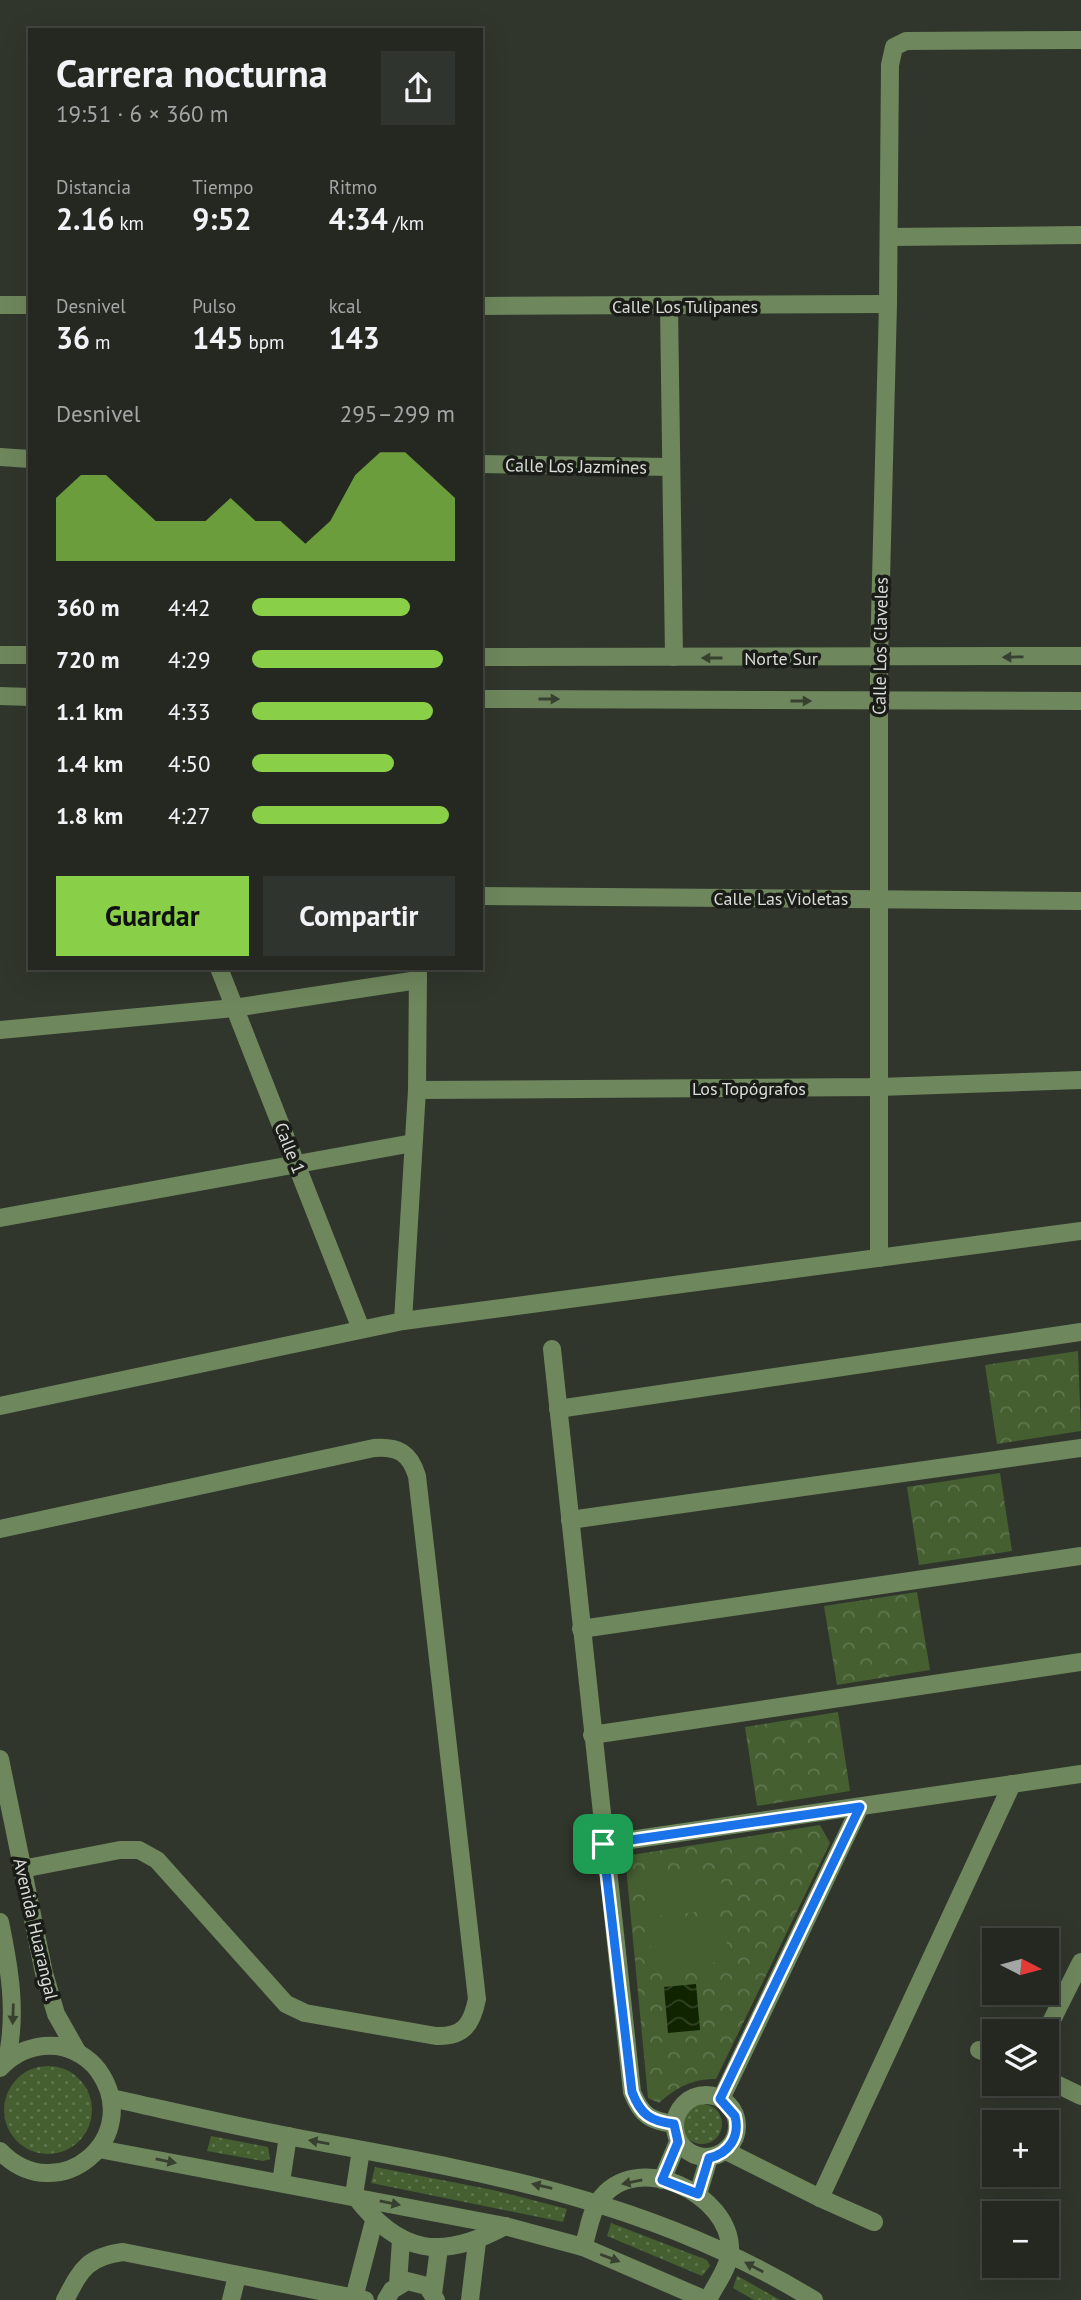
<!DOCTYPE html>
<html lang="es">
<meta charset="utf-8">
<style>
body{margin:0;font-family:"PT Sans",sans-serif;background:#30342e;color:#f1f3f6;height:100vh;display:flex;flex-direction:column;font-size:26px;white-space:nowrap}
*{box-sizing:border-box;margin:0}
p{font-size:23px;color:#a3a6a5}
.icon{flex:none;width:38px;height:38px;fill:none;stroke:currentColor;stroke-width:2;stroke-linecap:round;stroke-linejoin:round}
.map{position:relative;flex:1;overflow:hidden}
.drawer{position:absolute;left:28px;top:28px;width:455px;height:942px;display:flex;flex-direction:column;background:#242821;border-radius:0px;box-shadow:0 7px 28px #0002,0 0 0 2px #41443f}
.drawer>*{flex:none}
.needle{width:46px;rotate:96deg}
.buttons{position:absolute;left:982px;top:1928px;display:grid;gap:14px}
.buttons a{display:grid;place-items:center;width:77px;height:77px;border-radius:0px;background:#242821;box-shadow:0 7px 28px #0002,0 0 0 2px #41443f;font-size:35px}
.pin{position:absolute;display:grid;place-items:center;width:60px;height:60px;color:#fff;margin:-30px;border-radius:14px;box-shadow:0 4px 10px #0006}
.round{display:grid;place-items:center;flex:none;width:74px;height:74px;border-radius:0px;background:#30342e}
.summary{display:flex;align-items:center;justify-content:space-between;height:119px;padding:0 28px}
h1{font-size:38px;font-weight:800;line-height:52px}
.metrics{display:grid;grid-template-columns:repeat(3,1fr);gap:10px;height:119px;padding:7px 28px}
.metrics div{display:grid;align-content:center}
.metrics b{font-size:30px;font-weight:800}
.metrics small{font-size:19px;font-weight:400}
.metrics p{font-size:19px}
.chart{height:196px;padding:14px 28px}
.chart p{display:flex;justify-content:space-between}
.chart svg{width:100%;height:126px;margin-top:7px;fill:#89cf48;opacity:.7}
.action{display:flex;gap:14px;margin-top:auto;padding:14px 28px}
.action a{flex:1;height:80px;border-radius:0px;background:#89cf48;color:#111;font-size:28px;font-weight:800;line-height:80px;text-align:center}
.action a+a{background:#30342e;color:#f1f3f6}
ul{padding:0 28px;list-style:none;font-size:23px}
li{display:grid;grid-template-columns:112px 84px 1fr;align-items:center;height:52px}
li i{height:18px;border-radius:9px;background:#89cf48}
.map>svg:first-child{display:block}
.grass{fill:url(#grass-dots)}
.park{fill:url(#park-crowns)}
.garden{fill:#455f31}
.water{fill:url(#water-waves)}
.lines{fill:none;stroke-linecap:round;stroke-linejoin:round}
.minor{stroke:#6f875d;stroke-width:18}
.oneway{fill:#384130}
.route-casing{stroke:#fff;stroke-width:14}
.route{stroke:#1a73e8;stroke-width:9}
.labels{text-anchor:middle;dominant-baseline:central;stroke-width:7;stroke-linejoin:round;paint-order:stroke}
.street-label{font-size:18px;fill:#daddd7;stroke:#1a1c18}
</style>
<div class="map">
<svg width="1081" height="2300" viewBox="0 0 1081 2300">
<defs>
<pattern id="grass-dots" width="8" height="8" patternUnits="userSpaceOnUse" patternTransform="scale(1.75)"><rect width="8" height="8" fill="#455f31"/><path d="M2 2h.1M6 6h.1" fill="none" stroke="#5f764e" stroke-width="1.8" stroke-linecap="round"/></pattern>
<pattern id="park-crowns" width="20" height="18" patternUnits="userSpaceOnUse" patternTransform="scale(1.75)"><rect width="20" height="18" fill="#455f31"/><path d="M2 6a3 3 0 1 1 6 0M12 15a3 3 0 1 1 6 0" fill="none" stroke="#5f764e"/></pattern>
<pattern id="water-waves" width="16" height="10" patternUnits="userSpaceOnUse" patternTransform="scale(1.75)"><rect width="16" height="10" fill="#102400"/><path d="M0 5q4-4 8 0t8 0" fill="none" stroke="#324324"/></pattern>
</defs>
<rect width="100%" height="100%" fill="#30362c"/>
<g class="grass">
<circle cx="48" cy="2110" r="44"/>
<circle cx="702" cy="2124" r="20"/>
<polygon points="211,2136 268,2147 270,2159 263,2161 207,2151"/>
<polygon points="375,2167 493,2190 567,2209 563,2222 371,2183"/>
<polygon points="611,2223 707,2260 710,2266 702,2276 607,2236"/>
<polygon points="737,2276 743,2279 780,2300 754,2300 733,2288"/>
</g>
<g class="park">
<polygon points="1078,1351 1081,1431 997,1444 985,1365"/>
<polygon points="1000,1473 1012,1551 919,1565 907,1487"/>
<polygon points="917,1592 930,1670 837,1685 824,1606"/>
<polygon points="838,1712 850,1791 757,1806 745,1727"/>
<path d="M820 1825 830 1843 716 2079C692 2079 677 2087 659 2103L648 2098 625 1856Z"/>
</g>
<g class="garden">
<polygon points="720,1868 724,1909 648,1917 644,1876"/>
<polygon points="724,1919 729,1961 653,1969 649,1928"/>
</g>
<polygon class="water" points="696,1984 700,2030 668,2033 664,1987"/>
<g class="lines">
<g class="minor">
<polyline points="889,237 1081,235"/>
<polyline points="0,305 30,305"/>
<polyline points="481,306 888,304"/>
<polyline points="669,306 674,657"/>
<polyline points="0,457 30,459"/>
<polyline points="481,464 671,467"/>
<polyline points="0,655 30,655"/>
<polyline points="481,657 1081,656"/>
<polyline points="0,696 30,697"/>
<polyline points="481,699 1081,701"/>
<polyline points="481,896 1081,901"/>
<polyline points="219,968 361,1329"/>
<polyline points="0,1030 234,1008 418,980"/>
<polyline points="417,1090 879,1087 1081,1080"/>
<polyline points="0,1218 413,1143"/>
<polyline points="879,1258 879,658 888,304 890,65 894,47 906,41 1081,40"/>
<polyline points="403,1321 417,1090 418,968"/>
<path d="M552 1349 632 2092C641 2115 650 2121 674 2124"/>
<polyline points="0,1406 403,1321 1081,1231"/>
<polyline points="558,1409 1081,1332"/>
<polyline points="570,1520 1081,1448"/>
<path d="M0 1529 374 1448C398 1446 410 1453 417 1476L477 1999C472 2024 464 2037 436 2036L305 2013 286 2004 157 1860 139 1850H120L22 1869"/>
<polyline points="581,1629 1081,1556"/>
<polyline points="592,1735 1081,1662"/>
<polyline points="0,1759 44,1973 56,2014 78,2053"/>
<polyline points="603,1844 1081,1774"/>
<path d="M0 1922C10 1970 17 2012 7 2060"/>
<polyline points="1046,2032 1081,1962"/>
<polyline points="979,2050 994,2056"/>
<path d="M0 2068C15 2052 35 2044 57 2046 73 2048 89 2058 98 2070 146 2137 58 2211 0 2151"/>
<polyline points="1046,2079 1081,2096"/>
<circle cx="706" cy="2126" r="31"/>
<path d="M111 2098C175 2112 238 2127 303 2139 487 2173 651 2200 814 2300"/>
<polyline points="721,2099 860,1807"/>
<polyline points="99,2149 505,2226 583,2247 706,2300"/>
<path d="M361 2150 354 2195C399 2254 441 2261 505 2226"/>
<polyline points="726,2151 820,2198 874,2222"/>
<polyline points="662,2180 678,2142"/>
<polyline points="281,2182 288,2136"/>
<polyline points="698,2194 709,2158"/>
<polyline points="820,2198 1012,1784"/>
<path d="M583 2247C588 2234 590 2213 599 2201 635 2148 732 2194 730 2251 730 2266 714 2287 708 2300"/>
<polyline points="398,2284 401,2240"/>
<polyline points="433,2294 439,2248"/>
<polyline points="354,2298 374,2221"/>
<path d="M65 2300C81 2270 86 2257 123 2252L365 2300"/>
<polyline points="231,2300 237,2276"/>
<polyline points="386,2300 392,2290 407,2281 427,2286 436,2300"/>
<polyline points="470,2300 477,2242"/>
</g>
</g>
<defs><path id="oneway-solid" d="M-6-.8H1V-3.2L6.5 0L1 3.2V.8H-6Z" transform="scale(1.75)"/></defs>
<g class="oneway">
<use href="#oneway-solid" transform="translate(1013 657) rotate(179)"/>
<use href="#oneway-solid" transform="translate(712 658) rotate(-180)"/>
<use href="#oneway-solid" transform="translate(549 699)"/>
<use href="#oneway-solid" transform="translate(801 701)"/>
<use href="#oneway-solid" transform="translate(13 2014) rotate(92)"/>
<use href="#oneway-solid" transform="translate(319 2142) rotate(-170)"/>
<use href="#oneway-solid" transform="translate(166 2161) rotate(11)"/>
<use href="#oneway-solid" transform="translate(632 2182) rotate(168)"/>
<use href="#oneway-solid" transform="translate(542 2186) rotate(-167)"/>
<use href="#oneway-solid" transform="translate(390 2203) rotate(12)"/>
<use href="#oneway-solid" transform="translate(610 2258) rotate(21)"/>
<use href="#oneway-solid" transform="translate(754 2267) rotate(-152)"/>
</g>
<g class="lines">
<defs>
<path id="route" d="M860 1807 720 2099 735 2116C740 2136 730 2153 709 2158L698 2194 662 2180 678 2142 674 2124C650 2121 641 2115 632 2092L603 1844Z"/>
</defs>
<use href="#route" class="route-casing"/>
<use href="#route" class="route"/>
</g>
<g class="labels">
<g class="street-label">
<text x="685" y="306">Calle Los Tulipanes</text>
<text transform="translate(576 466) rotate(1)">Calle Los Jazmines</text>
<text transform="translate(880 646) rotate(-89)">Calle Los Claveles</text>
<text x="781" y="658">Norte Sur</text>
<text x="781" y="898">Calle Las Violetas</text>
<text x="749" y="1088">Los Topógrafos</text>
<text transform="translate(290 1148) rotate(68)">Calle 1</text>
<text transform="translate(36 1929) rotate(77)">Avenida Huarangal</text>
</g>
</g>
</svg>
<div class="buttons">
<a><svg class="needle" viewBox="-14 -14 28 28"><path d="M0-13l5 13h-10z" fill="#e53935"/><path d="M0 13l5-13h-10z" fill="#a3a6a5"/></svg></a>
<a><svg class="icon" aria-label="layers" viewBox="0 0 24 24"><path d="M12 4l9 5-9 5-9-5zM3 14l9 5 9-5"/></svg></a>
<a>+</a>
<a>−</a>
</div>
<div class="pin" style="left:603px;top:1844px;background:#1e9e55"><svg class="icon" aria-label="arrive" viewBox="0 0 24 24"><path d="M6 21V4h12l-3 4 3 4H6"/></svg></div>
<section class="drawer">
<div class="summary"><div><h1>Carrera nocturna</h1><p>19:51 · 6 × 360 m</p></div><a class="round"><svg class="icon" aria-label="share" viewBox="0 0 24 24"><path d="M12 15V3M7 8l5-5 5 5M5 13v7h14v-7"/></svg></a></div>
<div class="metrics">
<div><p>Distancia</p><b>2.16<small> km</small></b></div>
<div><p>Tiempo</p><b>9:52</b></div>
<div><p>Ritmo</p><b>4:34<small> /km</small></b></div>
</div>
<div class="metrics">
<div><p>Desnivel</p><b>36<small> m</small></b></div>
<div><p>Pulso</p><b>145<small> bpm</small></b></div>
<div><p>kcal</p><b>143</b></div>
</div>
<div class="chart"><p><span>Desnivel</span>295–299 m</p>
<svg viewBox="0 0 160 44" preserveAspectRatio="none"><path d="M0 44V22L10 14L20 14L30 22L40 30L50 30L60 30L70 22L80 30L90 30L100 38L110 30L120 14L130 6L140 6L150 14L160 22V44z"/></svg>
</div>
<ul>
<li><b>360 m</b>4:42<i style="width:78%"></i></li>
<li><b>720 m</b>4:29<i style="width:94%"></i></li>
<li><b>1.1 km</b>4:33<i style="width:89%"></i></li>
<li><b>1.4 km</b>4:50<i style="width:70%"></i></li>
<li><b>1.8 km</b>4:27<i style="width:97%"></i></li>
</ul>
<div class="action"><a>Guardar</a><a>Compartir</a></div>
</section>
</div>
